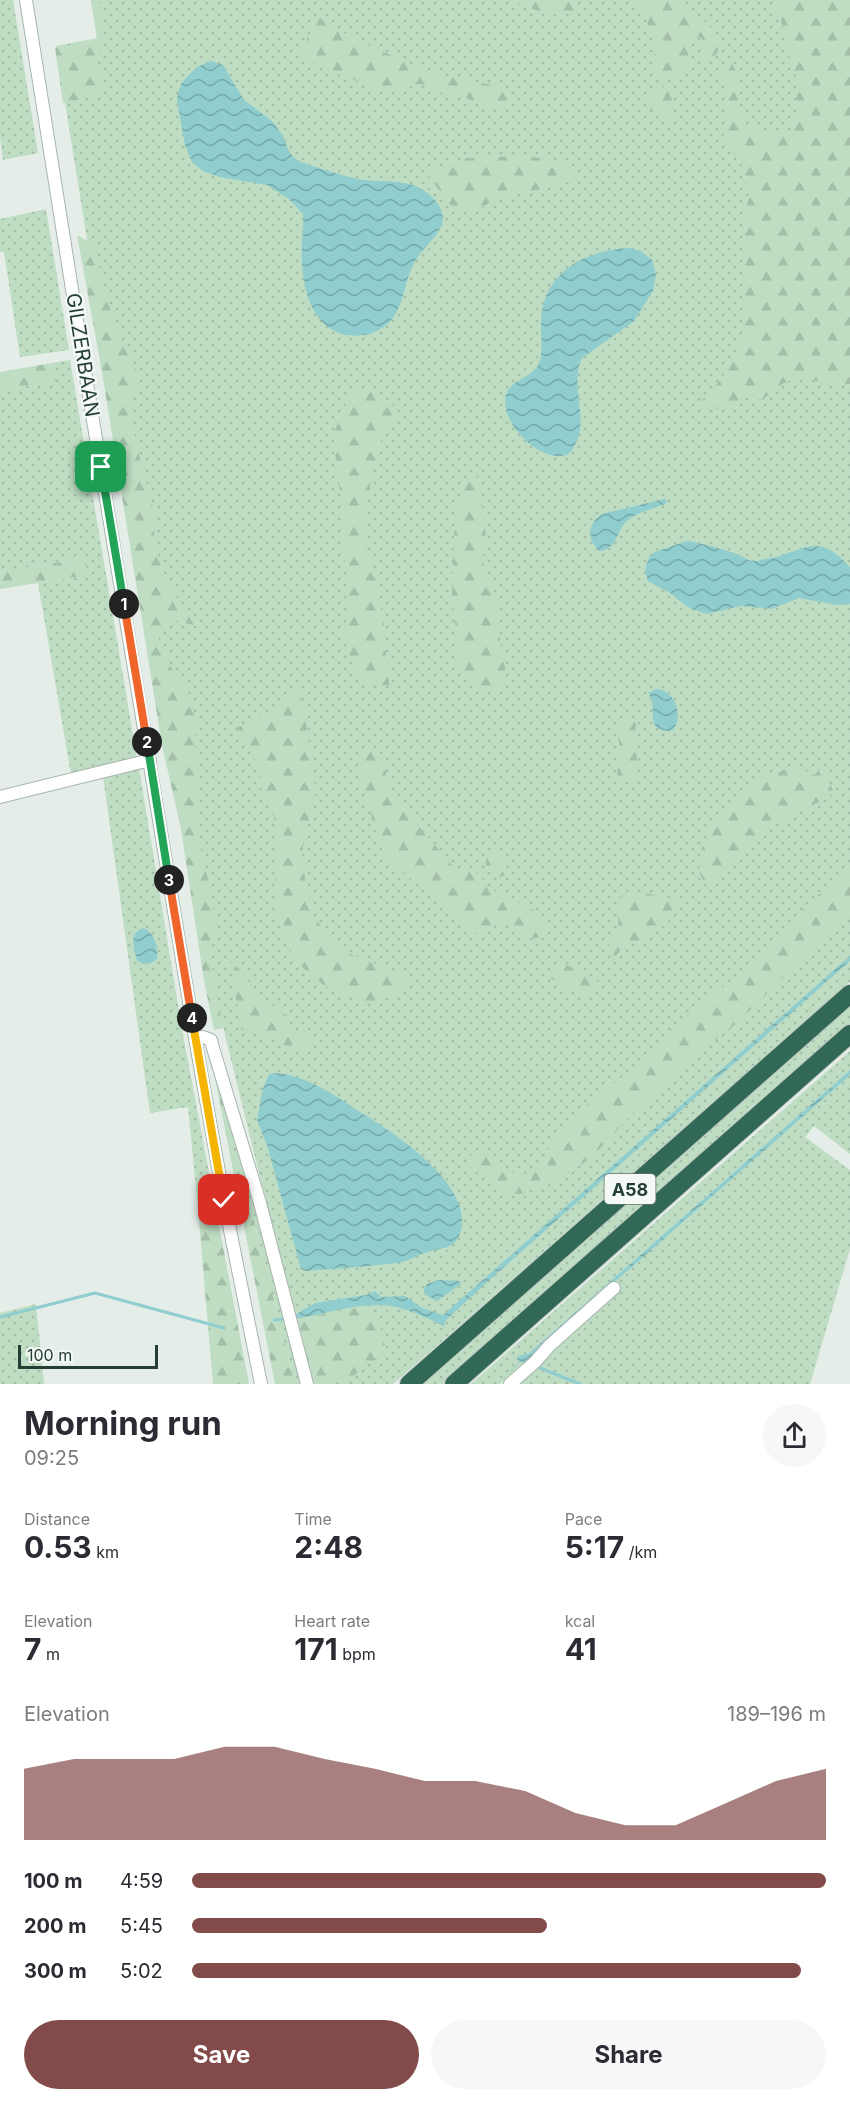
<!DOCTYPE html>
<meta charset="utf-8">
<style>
body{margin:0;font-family:Inter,sans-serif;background:#f7f7f7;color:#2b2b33;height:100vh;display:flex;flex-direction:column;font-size:22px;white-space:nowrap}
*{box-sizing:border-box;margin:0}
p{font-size:20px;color:#7c7c81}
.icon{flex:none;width:33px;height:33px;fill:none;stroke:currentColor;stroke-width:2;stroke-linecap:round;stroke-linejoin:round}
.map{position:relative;height:1384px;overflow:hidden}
.details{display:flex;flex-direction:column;background:#fff;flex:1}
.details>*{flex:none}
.scale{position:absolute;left:18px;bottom:15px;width:140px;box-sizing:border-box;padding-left:6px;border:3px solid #243e34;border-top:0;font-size:16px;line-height:21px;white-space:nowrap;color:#243e34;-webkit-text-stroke:4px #f4f9f6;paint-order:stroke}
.pin{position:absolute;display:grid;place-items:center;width:51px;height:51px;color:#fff;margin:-26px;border-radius:12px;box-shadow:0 3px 9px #0006}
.km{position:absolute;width:30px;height:30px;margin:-15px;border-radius:50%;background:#222;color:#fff;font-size:16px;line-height:30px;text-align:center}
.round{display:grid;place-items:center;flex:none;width:63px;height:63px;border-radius:32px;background:#f7f7f7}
.summary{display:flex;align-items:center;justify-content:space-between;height:102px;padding:0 24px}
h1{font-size:33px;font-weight:700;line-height:45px}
.metrics{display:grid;grid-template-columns:repeat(3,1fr);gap:9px;height:102px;padding:6px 24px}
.metrics div{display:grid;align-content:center}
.metrics b{font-size:30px;font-weight:700}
.metrics small{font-size:16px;font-weight:400}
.metrics p{font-size:16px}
.chart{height:168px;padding:12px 24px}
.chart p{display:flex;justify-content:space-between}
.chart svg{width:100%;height:108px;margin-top:6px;fill:#824b49;opacity:.7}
.cta{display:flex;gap:12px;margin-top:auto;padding:12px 24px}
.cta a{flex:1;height:69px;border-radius:36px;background:#824b49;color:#fff;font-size:24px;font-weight:700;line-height:69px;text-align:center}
.cta a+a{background:#f7f7f7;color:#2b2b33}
ul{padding:0 24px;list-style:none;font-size:20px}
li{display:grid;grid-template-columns:96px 72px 1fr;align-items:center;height:45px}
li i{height:15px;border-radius:8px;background:#824b49}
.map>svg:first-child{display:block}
.grass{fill:url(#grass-dots)}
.forest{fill:url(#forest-firs)}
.water{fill:url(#water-waves)}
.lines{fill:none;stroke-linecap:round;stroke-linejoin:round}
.stream{stroke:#8fcdcf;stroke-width:3}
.minor-casing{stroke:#a7b5ae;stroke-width:14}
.highway-casing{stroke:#c2c9c6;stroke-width:20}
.minor{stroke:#fff;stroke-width:12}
.highway{stroke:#316956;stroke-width:18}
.split-1-casing{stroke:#fff;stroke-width:12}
.split-2-casing{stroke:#fff;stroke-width:12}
.split-3-casing{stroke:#fff;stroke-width:12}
.split-4-casing{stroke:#fff;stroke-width:12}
.split-5-casing{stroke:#fff;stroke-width:12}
.split-6-casing{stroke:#fff;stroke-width:12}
.split-1{stroke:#22a559;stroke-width:8}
.split-2{stroke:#f0652b;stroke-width:8}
.split-3{stroke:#22a559;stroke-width:8}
.split-4{stroke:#f0652b;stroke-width:8}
.split-5{stroke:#f5b400;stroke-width:8}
.split-6{stroke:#f5b400;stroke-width:8}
.labels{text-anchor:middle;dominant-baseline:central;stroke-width:4.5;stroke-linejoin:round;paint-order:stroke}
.shield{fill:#f4f9f6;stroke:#62766e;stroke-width:1.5}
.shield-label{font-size:18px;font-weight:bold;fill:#243e34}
.street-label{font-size:20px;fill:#243e34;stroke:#f4f9f6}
</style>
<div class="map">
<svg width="850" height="1384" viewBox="0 0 850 1384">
<defs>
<pattern id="grass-dots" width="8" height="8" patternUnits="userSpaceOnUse" patternTransform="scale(1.5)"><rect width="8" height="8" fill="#beddc2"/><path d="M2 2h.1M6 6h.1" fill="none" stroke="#a3bfa7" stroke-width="1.8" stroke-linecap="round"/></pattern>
<pattern id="forest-firs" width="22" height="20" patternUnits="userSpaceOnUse" patternTransform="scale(1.5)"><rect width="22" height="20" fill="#beddc2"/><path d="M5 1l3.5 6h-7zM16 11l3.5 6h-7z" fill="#a3bfa7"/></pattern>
<pattern id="water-waves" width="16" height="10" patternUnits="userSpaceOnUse" patternTransform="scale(1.5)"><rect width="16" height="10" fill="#8fcdcf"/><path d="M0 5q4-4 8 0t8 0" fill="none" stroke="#75a8a9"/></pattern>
</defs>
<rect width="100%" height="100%" fill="#e4ede8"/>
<g class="grass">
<polygon points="0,0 13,0 38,153 3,160 0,137"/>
<polygon points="91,0 792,0 850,369 850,982 393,1384 314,1384 259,1173 202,942 154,658 56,46 98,38"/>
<polygon points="46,209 69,350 20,357 4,252 0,252 0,219"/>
<polygon points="70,360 137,759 71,774 38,583 87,575 85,558 0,572 0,391 55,381 52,363"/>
<polygon points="139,768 183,1035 214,1199 197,1198 188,1107 150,1113 103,776"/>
<polygon points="850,1005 850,1027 844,1032 444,1384 419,1384"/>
<polygon points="850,1051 850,1070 529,1353 519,1356 517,1359 527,1363 521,1365 500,1384 471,1384"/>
<polygon points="216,1070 243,1157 303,1384 295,1384"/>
<polygon points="850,1072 850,1154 814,1126 805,1137 850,1170 850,1249 810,1384 515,1384 611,1282"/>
<polygon points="36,1304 44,1384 0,1384 0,1313"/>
</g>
<g class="forest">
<polygon points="91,0 99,0 103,29 98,63 103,80 103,96 79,97 79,100 67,101 63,103 55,48 97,40"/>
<path d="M512 0H578L576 10C558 22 529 8 512 0Z"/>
<path d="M639 0H680C690 22 710 13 718 41 720 50 716 56 710 62L704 61 701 54 703 40 700 37 688 40V73C673 79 662 83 652 67L656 47C649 35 649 21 643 8L637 5Z"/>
<path d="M777 0H850V384C810 386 796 364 763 400L740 397 739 406C727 409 718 407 707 411L701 401C724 380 734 360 743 330L744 212 751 194 743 174 741 161 729 148 724 145 722 139 725 131 726 104 722 72 731 63C744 79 738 92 741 110 742 115 745 120 746 124L764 134H790C793 124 796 114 797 103 797 94 795 87 797 78L792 68 781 20 775 8Z"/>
<polygon points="318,17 353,38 431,73 511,89 506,108 490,107 461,96 437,92 422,84 416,84 406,89 371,89 356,80 322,69 301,52"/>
<path d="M664 87 671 94 675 119 674 120C657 120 642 105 653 90Z"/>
<polygon points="521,156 565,161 574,167 576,173 573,179 564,184 495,199 477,211 453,208 426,173 466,158"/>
<polygon points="77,235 93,244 114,324 135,367 138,376 132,405 132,420 137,447 155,514 154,539 161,567 176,596 190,615 194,625 171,620 164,623 159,630 159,640 173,672 188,691 196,720 195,746 199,759 200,837 218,936 209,950 223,1028 214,1030 204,981 181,829 162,745 102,372"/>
<polygon points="52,363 56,381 0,391 0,372"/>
<path d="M359 388C373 394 393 397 397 413L382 438 372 471 365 520V546L373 566 384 624V644L389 668V686L366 682 355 673 344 633 349 598 341 527 343 504 339 485 334 443 335 430 352 389Z"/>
<polygon points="473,475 479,478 486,537 483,549 483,563 498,604 500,639 506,674 505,683 500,689 483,693 456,669 458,646 452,598 454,538 456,517 464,480"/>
<polygon points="85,558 88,575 0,589 0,572"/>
<path d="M298 690 304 708 315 785V799L312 814 305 830 302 854 305 879 309 887 313 915 330 939 350 954 406 976 408 981 407 987C397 992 385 1001 374 1002 367 1003 358 999 352 997 310 986 281 950 276 908 272 879 280 850 275 821 273 810 266 801 262 791 260 786 262 779 260 773 257 757 246 748 235 736L236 728 264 715 290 693Z"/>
<path d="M637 720C636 725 635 730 635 735 635 752 641 765 633 782H626L617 777 620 750 616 722Z"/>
<path d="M365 750 377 751 386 757V775L395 798 456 870 479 873C482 878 486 885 490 888 501 897 556 911 544 932 540 939 530 940 523 936 517 932 523 934 517 929 513 926 505 924 499 922L481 936 472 930 392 863 380 846 359 775C358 765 357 757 365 750Z"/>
<path d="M795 765 814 775 823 767 834 793C815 806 793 813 773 826 750 841 730 861 711 881L703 880C694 868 704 833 714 823 722 814 732 810 740 801 746 794 747 781 759 775 764 773 772 774 777 773 783 771 789 767 795 765Z"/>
<path d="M500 853 506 855 508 858 505 875 497 878C486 873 484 866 487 856Z"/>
<polygon points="850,869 850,916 834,929 739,1021 696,1056 629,1117 591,1158 553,1183 520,1194 504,1192 470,1167 468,1158 472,1154 482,1153 505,1169 518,1175 528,1173 538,1166 549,1149 583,1109 634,1067 680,1021 757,960 770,943 812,900"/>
<path d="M634 891 669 898 681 905C674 914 667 924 657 931 643 942 625 940 616 956L608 953 610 936 618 928C620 913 614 906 624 892Z"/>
<polygon points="229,961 239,969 260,996 292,1019 288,1026 293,1034 304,1030 314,1038 302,1053 257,1032 242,1031"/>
<polygon points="562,964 579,969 597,980 597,988 590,995 574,992 550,978"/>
<polygon points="211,1058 216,1070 295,1384 275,1384"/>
<polygon points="197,1198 214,1199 249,1384 213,1384"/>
<polygon points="368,1306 383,1333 385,1351 343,1384 313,1384 295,1319"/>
</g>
<g class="water">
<path d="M211 61 223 65 244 100 272 121 283 136 289 151 293 157 301 162C320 168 339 175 358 179 384 184 410 176 431 196 462 226 423 242 413 265 405 281 404 301 394 316 389 325 378 331 369 334 341 341 318 326 309 300 303 283 301 263 302 246 302 235 304 225 303 214L289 199 267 185 220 177 203 171 192 162 185 145 177 101 178 92 182 82 197 67Z"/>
<path d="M629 248 641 251 652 260 656 275 653 291 634 321 582 358C567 388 596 428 567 455 540 463 499 423 506 395 510 378 535 379 540 360 544 344 539 327 542 310 550 268 590 250 629 248Z"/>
<path d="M665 499 667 501 665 504C653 509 633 513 625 523 616 534 616 550 599 551 587 538 587 524 602 514Z"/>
<path d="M689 541C702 544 728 550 739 555 744 557 750 562 756 561 760 561 762 559 765 559 805 553 815 529 850 567V604L837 605 799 598 771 609 741 606 707 614 689 608 670 593 648 581 645 571C649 555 650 553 666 548 674 546 680 542 689 541Z"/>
<path d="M656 689C675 690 685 717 672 731 641 731 660 707 648 693Z"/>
<path d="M144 928C156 935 158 946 157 959L151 963 143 964 137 960C134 948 128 932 144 928Z"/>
<path d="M850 956V961L495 1275 446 1320 444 1326C428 1319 410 1309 392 1306 364 1301 324 1314 295 1319V1315L315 1303 366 1295 375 1291 381 1297 405 1296 422 1308 443 1315Z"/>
<polygon points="850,1070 850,1075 535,1352 527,1363 521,1362 496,1384 520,1362 517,1359 518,1356 529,1353"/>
<path d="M274 1073C304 1074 333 1094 357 1110 391 1131 465 1178 462 1223 462 1230 459 1239 454 1243 447 1249 436 1249 428 1252 419 1254 411 1260 402 1262 371 1267 338 1268 306 1271L301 1269 267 1145 257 1120 263 1088 269 1074Z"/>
<polygon points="438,1280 460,1281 461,1284 437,1301 424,1294 424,1289 427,1284"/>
</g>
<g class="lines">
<g class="stream">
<polyline points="0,1317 95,1293 224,1328"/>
<polyline points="274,1320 285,1319"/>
<polyline points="540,1368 580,1384"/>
</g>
<defs>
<g id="minor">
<polyline points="26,0 89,396 195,1038 224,1200 261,1384"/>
<polyline points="0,797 150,760"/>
<polyline points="195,1038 203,1037 211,1040 213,1048 260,1203 307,1384"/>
<polyline points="510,1384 535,1362 550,1345 614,1288"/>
</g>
<g id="highway">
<polyline points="409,1384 850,994"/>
<polyline points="454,1384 850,1034"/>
</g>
</defs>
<use href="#minor" class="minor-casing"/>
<use href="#highway" class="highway-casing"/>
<use href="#minor" class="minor"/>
<use href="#highway" class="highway"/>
</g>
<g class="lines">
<defs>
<polyline id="split-1" points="101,467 124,604"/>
<polyline id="split-2" points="124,604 147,742"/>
<polyline id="split-3" points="147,742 169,880"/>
<polyline id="split-4" points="169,880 192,1018"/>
<polyline id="split-5" points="192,1018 216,1156"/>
<polyline id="split-6" points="216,1156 224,1200"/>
</defs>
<use href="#split-1" class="split-1-casing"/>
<use href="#split-2" class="split-2-casing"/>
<use href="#split-3" class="split-3-casing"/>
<use href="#split-4" class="split-4-casing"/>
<use href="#split-5" class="split-5-casing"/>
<use href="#split-6" class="split-6-casing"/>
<use href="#split-1" class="split-1"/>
<use href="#split-2" class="split-2"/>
<use href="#split-3" class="split-3"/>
<use href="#split-4" class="split-4"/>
<use href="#split-5" class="split-5"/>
<use href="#split-6" class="split-6"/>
</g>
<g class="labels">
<rect class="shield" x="604.5" y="1174" width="51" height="30" rx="4.5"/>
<g class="shield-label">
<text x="630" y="1189">A58</text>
</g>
<g class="street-label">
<text transform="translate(83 355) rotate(81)">GILZERBAAN</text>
</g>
</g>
</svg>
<div class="scale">100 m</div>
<div class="pin" style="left:101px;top:467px;background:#1e9e55"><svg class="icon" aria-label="arrive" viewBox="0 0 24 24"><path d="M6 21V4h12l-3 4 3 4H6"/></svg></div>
<div class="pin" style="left:224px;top:1200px;background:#d93025"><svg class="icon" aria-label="check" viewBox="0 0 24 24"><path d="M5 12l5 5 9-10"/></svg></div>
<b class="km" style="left:124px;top:604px">1</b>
<b class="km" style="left:147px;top:742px">2</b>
<b class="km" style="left:169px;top:880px">3</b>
<b class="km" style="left:192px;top:1018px">4</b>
</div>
<section class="details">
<div class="summary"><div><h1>Morning run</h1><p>09:25</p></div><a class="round"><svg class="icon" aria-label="share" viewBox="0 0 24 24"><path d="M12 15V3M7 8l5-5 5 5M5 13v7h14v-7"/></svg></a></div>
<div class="metrics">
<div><p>Distance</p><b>0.53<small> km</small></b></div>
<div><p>Time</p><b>2:48</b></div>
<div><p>Pace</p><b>5:17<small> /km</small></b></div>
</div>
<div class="metrics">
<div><p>Elevation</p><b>7<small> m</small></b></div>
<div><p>Heart rate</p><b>171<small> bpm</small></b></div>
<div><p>kcal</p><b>41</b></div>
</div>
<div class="chart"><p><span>Elevation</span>189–196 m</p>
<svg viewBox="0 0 160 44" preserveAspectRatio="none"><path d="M0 44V15L10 11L20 11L30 11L40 6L50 6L60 11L70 15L80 20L90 20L100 24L110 33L120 38L130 38L140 29L150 20L160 15V44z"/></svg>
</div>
<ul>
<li><b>100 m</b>4:59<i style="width:100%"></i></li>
<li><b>200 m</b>5:45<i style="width:56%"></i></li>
<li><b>300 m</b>5:02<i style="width:96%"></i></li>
</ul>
<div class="cta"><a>Save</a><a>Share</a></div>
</section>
